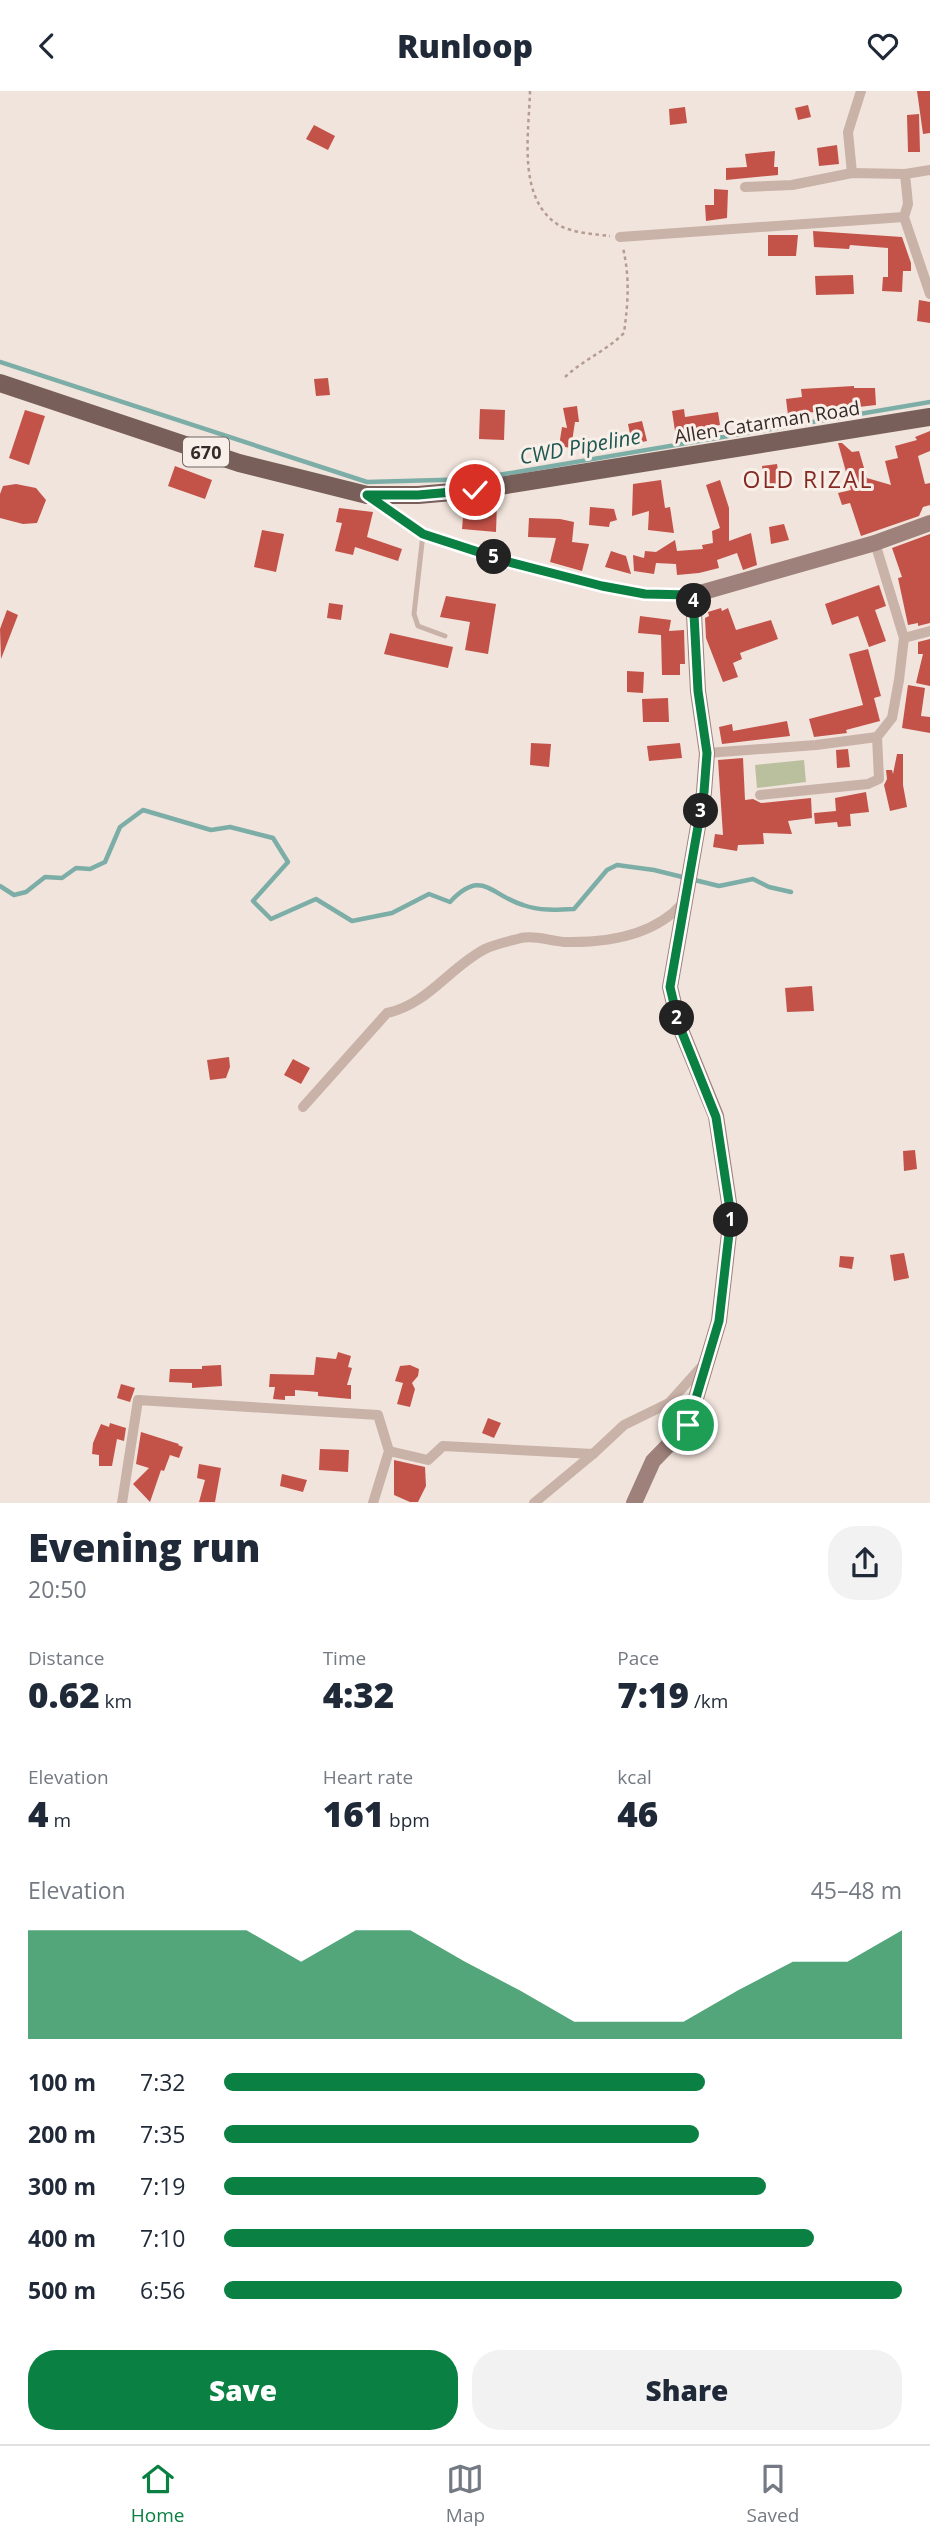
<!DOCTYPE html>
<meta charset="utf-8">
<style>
body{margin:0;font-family:"Open Sans",sans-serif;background:#f2f2f3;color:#1f2937;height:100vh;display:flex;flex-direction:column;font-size:26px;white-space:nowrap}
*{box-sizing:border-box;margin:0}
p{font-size:23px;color:#747a83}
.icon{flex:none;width:38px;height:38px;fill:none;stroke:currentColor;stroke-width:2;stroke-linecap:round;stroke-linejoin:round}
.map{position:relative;height:1412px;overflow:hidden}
.drawer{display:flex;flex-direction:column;background:#fff;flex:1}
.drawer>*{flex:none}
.pin{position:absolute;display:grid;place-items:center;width:60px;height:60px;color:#fff;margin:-30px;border:4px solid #fff;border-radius:50%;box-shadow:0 2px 7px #0007}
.km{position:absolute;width:35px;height:35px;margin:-18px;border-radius:50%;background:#222;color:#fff;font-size:19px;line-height:35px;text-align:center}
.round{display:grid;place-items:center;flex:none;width:74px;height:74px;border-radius:28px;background:#f2f2f3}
.summary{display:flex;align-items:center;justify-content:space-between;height:119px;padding:0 28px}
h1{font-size:38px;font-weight:800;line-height:52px}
.stats{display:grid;grid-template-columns:repeat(3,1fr);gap:10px;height:119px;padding:7px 28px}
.stats div{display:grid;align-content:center}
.stats b{font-size:35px;font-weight:800}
.stats small{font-size:19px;font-weight:400}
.stats p{font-size:19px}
.chart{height:196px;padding:14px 28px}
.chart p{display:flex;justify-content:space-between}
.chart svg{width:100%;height:126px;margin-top:7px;fill:#0b8043;opacity:.7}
.action{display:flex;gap:14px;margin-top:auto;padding:14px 28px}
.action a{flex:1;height:80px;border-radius:28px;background:#0b8043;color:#fff;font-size:28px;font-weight:800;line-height:80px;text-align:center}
.action a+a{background:#f2f2f3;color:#1f2937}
ul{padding:0 28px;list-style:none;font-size:23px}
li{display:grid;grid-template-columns:112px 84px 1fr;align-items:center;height:52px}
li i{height:18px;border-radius:9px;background:#0b8043}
header{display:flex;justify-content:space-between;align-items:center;height:91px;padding:0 28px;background:#fff;font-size:32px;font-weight:800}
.dock{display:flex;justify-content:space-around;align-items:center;height:98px;border-top:2px solid #e0e1e3;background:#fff;font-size:19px;color:#747a83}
.dock a{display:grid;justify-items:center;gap:4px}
.dock .current{color:#0b8043}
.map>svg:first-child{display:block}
.green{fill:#bac09d}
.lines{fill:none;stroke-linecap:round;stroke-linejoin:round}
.stream{stroke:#7caea7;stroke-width:4.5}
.building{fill:#c35249}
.path{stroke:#b59c93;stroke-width:2.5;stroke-dasharray:3.5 3.5;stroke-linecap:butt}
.lane{stroke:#c9b2a8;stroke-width:5}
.street{stroke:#c9b2a8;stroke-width:10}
.secondary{stroke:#9d817a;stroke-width:16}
.primary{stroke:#785f5a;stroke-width:18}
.route-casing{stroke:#fff;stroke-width:14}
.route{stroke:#0b8043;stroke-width:9}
.labels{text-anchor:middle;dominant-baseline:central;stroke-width:6;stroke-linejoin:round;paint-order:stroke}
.shield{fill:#f9efe9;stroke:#706562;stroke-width:2}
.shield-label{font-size:18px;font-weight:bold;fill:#362a28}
.street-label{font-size:19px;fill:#362a28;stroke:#f9efe9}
.water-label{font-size:21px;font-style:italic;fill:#1f5751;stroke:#f9efe9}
.quarter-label{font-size:23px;letter-spacing:2px;fill:#842a23;stroke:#f9efe9}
</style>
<header><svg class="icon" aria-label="back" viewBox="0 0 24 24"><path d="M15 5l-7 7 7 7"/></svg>Runloop<svg class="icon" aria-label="heart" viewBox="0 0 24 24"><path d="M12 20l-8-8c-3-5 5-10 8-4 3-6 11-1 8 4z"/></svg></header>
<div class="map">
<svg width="930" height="1412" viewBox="0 0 930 1412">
<rect width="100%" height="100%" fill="#f1e4dc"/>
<polygon class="green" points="804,669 806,691 757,697 755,674"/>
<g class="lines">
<g class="stream">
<polyline points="0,271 367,391 475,388 930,311"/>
<path d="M0 795 14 804 26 801 45 786 62 787 76 777 90 778 105 771 120 736 143 719 211 739 230 736 273 747 288 771 253 810 271 828 316 808 352 830 392 822 429 803 450 811C482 777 490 804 523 814 540 820 556 819 574 818L607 779 617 774 654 779 719 795 753 788 769 796 791 801"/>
</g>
</g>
<g class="building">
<polygon points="917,0 930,0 930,42 923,43"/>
<polygon points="808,14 811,26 798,29 795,17"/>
<polygon points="685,16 687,32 670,34 669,18"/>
<polygon points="919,23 920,61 908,61 907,24"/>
<polygon points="314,34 335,45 328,59 306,48"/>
<polygon points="837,54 839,73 819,75 817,57"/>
<polygon points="775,60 774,76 778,76 778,84 726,89 726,77 747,76 745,63"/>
<polygon points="714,98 728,99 727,127 706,130 705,114 714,114"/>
<polygon points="813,140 902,146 911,172 911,180 903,180 902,201 882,200 883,186 888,186 888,157 850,154 849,158 814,156"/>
<polygon points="768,144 798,144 796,165 768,165"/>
<polygon points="853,184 854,203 816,204 815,185"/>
<polygon points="919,209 930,211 930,232 917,230"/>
<polygon points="328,287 330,304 316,305 314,288"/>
<polygon points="854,295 854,297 875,297 876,314 788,324 786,308 802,306 801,298"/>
<polygon points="577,315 579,331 575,331 571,357 559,355 562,336 567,337 563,317"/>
<polygon points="480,318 505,319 504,349 479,348"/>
<polygon points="684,318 685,326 718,321 720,334 675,340 672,320"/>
<polygon points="25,319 45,325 29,374 9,367"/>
<polygon points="642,330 647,350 632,353 628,333"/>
<polygon points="930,340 930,360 918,365 925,393 930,392 930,414 923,416 919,425 861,445 850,412 842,414 838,402 851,399 838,352 842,352 852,361 859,360 867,387 891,394 885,370 898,367 895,355 917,349 915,346"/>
<polygon points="777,373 780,393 764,395 762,375"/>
<polygon points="175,375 212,389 205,408 168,395"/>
<polygon points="661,389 665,417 670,416 674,442 648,439 649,420 632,425 633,393"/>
<polygon points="720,389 729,417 729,450 751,442 757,474 743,479 737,462 717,469 719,477 699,482 677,484 676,473 656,472 654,483 634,480 633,464 644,467 645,460 656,461 675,449 677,460 703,458 702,454 713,452 712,440 720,437 706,394"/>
<polygon points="16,393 36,397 46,409 37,432 23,433 0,427 0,403 3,395"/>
<polygon points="482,411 497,411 496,441 462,438 463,426 467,427 468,422 483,423"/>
<polygon points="590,416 614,418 617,429 610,431 609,436 589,434"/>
<polygon points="339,417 373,421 367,446 402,458 398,470 355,456 353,464 335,460 342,432 336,431"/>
<polygon points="529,427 560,428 574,431 572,451 589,453 582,480 550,471 556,447 528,446"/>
<polygon points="784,433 789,449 771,453 769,436"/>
<polygon points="262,439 284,443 276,481 254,476"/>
<polygon points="930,443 930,532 918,535 918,532 908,534 898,487 902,486 892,457"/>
<polygon points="611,460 626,465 631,483 605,476"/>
<polygon points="879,494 886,515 875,519 886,550 869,556 858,525 832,534 825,513"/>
<polygon points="446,505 496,513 488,563 465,559 470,531 440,526"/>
<polygon points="329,512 343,514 341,529 327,527"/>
<polygon points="721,517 722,520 728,517 736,539 771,529 778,548 740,562 742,568 733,572 738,586 723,591 706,547 705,527 709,525 708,521"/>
<polygon points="7,519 18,524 1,568 0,538"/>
<polygon points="640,525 671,529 669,540 684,539 685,573 680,573 680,584 662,584 661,544 638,542"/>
<polygon points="390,542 453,556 448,577 384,563"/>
<polygon points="930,548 930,595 916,592 923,563 918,563 918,551"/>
<polygon points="868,558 881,605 874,607 880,630 846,639 847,642 814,646 809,628 863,614 849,563"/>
<polygon points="627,580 644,581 643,602 627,601"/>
<polygon points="908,594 925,597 921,625 930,626 930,642 902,637"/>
<polygon points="668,607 669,631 643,631 642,608"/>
<polygon points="787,630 790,645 722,653 719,636 732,633 733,640"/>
<polygon points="531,652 551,653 549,676 530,674"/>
<polygon points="680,652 682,667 649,670 647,655"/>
<polygon points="848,658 850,676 837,677 836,659"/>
<polygon points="897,663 903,663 903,694 907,716 890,720 884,694 887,688 886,679 892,679 893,683"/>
<polygon points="743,667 745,709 753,708 761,712 811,707 812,727 788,730 792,743 763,742 764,753 738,754 737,760 713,756 715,743 723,744 718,669"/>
<polygon points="866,701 869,721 850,723 851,735 838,736 837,731 815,733 814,722 836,720 835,707"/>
<polygon points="812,895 814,920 787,921 785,897"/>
<polygon points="229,966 230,976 226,987 210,989 207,969"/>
<polygon points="293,968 310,977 301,993 284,984"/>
<polygon points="915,1059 917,1078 904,1080 903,1060"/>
<polygon points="904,1162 909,1187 894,1190 890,1164"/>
<polygon points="840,1165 854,1166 852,1178 839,1176"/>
<polygon points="338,1261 351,1265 348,1276 352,1277 347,1294 351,1294 351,1308 318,1305 318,1301 295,1299 295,1305 285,1305 285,1309 273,1308 275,1296 269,1296 270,1283 314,1284 316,1266 336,1268"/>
<polygon points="221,1274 222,1295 192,1297 192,1292 169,1291 170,1278 202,1278 202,1275"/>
<polygon points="410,1274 419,1278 418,1285 412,1292 415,1298 410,1316 397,1313 403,1292 395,1290 400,1275"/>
<polygon points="121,1293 135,1297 130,1311 117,1307"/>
<polygon points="488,1327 501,1332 494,1347 482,1342"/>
<polygon points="110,1332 126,1337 124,1350 117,1348 112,1375 99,1375 99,1364 92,1363 93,1352 101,1333 109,1336"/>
<polygon points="141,1341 179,1353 178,1354 183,1356 179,1367 170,1364 164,1380 161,1379 150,1411 133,1393 149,1377 136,1373"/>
<polygon points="320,1358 349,1359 348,1381 319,1379"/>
<polygon points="394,1369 425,1376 426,1395 418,1411 410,1411 394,1404"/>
<polygon points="199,1373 221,1377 215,1411 199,1411 205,1389 197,1387"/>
<polygon points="282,1383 307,1389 303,1401 280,1395"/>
</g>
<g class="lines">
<g class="path">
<path d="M530 0C529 42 517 106 557 133 571 142 594 143 610 145"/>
<path d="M565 286C583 269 606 260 624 242 628 212 630 187 623 157"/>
</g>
<polyline class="lane" points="423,443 414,523 418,535 445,545"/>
<g class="street">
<polyline points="852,82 848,41 861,0"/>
<polyline points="905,83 908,113 904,126 930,203"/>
<polyline points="745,96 792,94 852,82 905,83 930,79"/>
<polyline points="620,146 904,126"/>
<polyline points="369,405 423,443 509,470 602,496 645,503 693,504"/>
<polyline points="875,452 904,547"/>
<polyline points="707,662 816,654 877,646 892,627 899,589 904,547 930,540"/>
<polyline points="760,704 868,693 879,688 877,646"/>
<path d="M303 1016 387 922C427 914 450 876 485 858 495 853 510 850 521 847 535 844 550 850 564 851 606 852 654 845 683 812"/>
<polyline points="389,1360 428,1369 443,1355 593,1363 624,1334 669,1312 703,1274"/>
<polyline points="122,1412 138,1309 378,1324 389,1360 373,1412"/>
<polyline points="534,1412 593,1363"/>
</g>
<polyline class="secondary" points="634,1412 653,1370 688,1334 719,1230 731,1125 716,1025 679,934 670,896 704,701 707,662 698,600 693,504 875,452 930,432"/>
<polyline class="primary" points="0,292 239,372 367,404 418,404 475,399 930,326"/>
</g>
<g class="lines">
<defs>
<polyline id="route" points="475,399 418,404 367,404 423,443 509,471 602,495 645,503 693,504 698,600 707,662 704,701 670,896 679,934 716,1026 731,1125 719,1230 688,1334"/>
</defs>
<use href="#route" class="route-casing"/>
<use href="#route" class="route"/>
</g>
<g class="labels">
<rect class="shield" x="183" y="346.5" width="46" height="29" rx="5"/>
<g class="shield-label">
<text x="206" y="361">670</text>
</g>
<g class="street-label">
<text transform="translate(767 331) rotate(-9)">Allen-Catarman Road</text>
</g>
<g class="water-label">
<text transform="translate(580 355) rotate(-10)">CWD Pipeline</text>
</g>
<g class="quarter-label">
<text x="808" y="388">OLD RIZAL</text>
</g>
</g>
</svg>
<div class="pin" style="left:688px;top:1334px;background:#1e9e55"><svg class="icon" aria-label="arrive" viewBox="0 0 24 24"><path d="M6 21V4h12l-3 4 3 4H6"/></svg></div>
<div class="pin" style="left:475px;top:399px;background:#d93025"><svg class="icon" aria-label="check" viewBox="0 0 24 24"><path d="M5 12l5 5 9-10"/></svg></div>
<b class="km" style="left:731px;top:1129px">1</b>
<b class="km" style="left:677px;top:927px">2</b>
<b class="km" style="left:701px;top:720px">3</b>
<b class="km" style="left:694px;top:510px">4</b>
<b class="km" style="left:494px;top:466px">5</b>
</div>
<section class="drawer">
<div class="summary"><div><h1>Evening run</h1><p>20:50</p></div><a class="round"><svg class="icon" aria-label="share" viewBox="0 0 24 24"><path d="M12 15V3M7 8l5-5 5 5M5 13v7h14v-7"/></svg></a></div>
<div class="stats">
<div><p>Distance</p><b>0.62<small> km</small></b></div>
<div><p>Time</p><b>4:32</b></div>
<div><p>Pace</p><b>7:19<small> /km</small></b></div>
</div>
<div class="stats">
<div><p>Elevation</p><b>4<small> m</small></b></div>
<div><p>Heart rate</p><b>161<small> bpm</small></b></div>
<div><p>kcal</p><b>46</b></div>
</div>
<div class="chart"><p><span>Elevation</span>45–48 m</p>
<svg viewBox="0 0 160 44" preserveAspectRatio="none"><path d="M0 44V6L10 6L20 6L30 6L40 6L50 17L60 6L70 6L80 17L90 27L100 38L110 38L120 38L130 27L140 17L150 17L160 6V44z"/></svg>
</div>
<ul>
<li><b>100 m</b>7:32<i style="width:71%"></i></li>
<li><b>200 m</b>7:35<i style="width:70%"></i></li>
<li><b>300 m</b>7:19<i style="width:80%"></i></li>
<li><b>400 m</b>7:10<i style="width:87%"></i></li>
<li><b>500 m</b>6:56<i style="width:100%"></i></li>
</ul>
<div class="action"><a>Save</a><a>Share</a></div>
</section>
<nav class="dock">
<a class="current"><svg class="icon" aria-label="home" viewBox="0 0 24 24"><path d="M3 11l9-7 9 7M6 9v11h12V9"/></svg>Home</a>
<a><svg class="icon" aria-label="map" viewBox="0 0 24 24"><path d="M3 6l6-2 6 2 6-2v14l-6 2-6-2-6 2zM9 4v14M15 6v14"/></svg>Map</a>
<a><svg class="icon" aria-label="saved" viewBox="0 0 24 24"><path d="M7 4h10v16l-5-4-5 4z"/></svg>Saved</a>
</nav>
